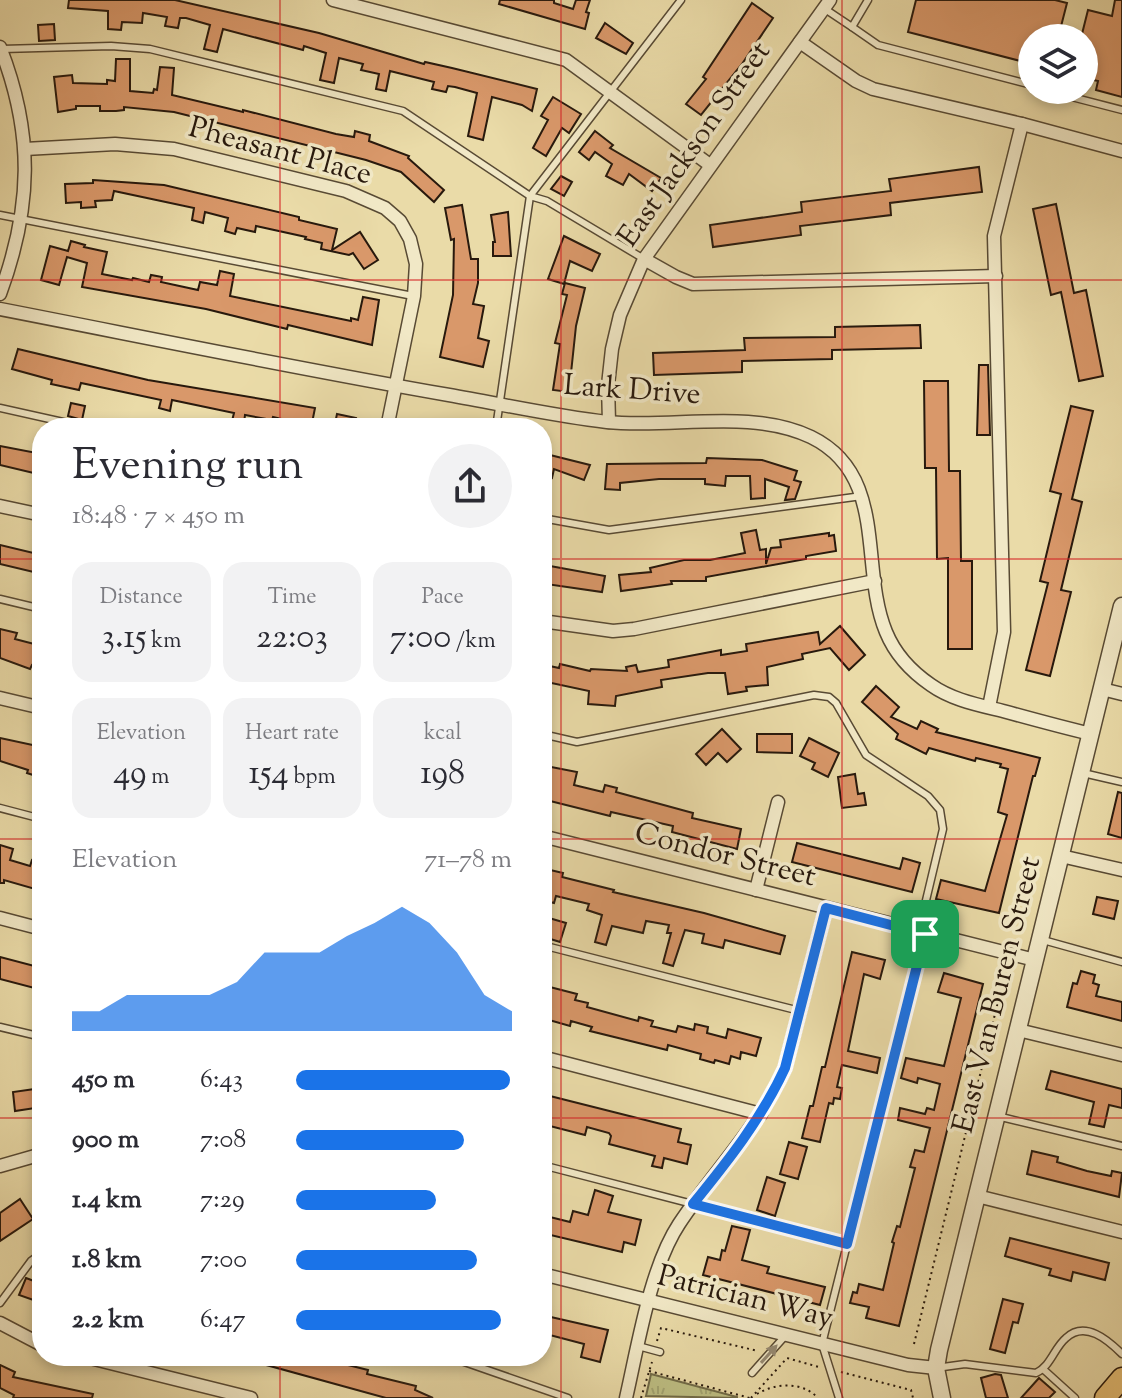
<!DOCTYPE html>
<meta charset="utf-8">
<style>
body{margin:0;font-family:"Sorts Mill Goudy",serif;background:#f2f2f3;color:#2b2b33;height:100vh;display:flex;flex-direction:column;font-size:30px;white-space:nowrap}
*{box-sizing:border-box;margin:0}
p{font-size:26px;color:#7c7c81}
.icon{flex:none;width:44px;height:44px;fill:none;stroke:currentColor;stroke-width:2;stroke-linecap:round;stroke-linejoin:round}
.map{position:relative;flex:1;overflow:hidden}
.side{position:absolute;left:32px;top:418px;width:520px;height:948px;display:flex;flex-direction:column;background:#fff;border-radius:32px;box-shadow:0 4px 12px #0003}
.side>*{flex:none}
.controls{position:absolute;left:1018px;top:24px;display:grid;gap:16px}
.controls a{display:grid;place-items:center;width:80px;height:80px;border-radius:50%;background:#fff;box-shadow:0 4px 12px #0003;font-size:40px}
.pin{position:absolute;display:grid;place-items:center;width:68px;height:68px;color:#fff;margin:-34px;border-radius:16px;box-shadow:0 4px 12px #0006}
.round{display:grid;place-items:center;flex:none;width:84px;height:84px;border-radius:42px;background:#f2f2f3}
.summary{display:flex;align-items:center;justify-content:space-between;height:136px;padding:0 40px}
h1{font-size:44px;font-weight:600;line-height:60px}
.figures{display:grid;grid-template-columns:repeat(3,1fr);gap:12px;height:136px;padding:8px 40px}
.figures div{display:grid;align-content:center;border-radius:20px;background:#f2f2f3;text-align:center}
.figures b{font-size:34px;font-weight:600}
.figures small{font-size:22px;font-weight:400}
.figures p{font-size:22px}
.chart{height:224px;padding:16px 40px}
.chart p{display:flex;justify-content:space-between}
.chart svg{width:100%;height:144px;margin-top:8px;fill:#1a73e8;opacity:.7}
ul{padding:0 40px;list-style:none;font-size:26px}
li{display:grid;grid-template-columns:128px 96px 1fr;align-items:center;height:60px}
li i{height:20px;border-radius:10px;background:#1a73e8}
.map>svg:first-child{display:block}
.park{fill:url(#park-tufts);stroke:#726c48;stroke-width:2}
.building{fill:#d9986a;stroke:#28190d;stroke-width:2}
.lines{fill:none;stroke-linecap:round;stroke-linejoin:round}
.service-casing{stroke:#584a34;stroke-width:9}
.minor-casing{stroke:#584a34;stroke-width:15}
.tertiary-casing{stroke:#584a34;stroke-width:19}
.primary-casing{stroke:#28190d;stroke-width:23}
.path{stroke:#28190d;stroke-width:2;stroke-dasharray:2 4;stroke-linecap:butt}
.service{stroke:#f1e8c6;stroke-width:6}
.minor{stroke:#f1e8c6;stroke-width:12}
.tertiary{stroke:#f1e8c6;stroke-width:16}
.primary{stroke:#e5be74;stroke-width:20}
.oneway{fill:#978b73}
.route-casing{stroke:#fff;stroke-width:16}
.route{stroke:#1a73e8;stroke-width:10}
.grid{fill:none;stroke:#d62828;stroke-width:2;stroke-opacity:0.55}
.labels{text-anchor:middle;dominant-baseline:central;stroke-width:7;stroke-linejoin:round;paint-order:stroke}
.street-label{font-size:30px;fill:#28190d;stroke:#f1e8c6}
</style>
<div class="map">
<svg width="1122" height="1398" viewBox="0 0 1122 1398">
<defs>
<pattern id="park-tufts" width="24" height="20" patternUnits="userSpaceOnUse" patternTransform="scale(2)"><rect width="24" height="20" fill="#bdbe83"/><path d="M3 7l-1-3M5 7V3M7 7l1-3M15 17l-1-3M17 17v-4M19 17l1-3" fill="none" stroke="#a2a370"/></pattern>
</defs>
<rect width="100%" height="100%" fill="#eadba8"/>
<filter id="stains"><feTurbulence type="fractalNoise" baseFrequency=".0025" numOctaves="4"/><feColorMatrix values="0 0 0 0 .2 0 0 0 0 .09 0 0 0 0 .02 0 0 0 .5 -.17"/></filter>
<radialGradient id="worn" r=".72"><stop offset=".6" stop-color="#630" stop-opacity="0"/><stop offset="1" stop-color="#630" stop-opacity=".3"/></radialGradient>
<polygon class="park" points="651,1374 737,1397 737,1398 646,1396"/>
<g class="building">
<polygon points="69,0 175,0 319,33 424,64 425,62 452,68 537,89 532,111 522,105 492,97 483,140 468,136 477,93 455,87 448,86 446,92 432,89 434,82 390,71 386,91 376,89 379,74 361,70 363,64 339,58 334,83 320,80 326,53 304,46 303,50 223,29 217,52 204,49 210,25 186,18 180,18 178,28 165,26 167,17 143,13 142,23 122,22 121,30 108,29 108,11 68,8"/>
<polygon points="500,0 554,0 554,3 573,9 576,0 590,0 586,12 589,13 585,29 499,4"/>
<polygon points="916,0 1055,0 1067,3 1058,38 1032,38 1032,64 908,32"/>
<polygon points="1115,0 1122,0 1122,97 1096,90 1098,81 1084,78 1084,38 1081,38 1088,10 1112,16"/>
<polygon points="752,3 773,18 742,64 701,115 686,104 706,79 703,77"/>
<polygon points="605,23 633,43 626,54 596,38"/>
<polygon points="54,24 55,40 39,41 38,25"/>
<polygon points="116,59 130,59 130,91 153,93 154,89 157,90 160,67 174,68 172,95 243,112 243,110 336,134 354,137 355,131 370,135 369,141 409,156 408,158 444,190 434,202 401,172 366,160 174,112 124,107 124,110 116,111 100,111 100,106 76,106 76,109 58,112 54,77 72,75 73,83 107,84 107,80 115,81"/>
<polygon points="553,97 581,114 569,133 562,128 546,156 533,148 548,120 541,116"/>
<polygon points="595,131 613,145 610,148 661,178 652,191 629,174 623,185 606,176 612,164 595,152 589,160 579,152"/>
<polygon points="979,167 982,192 890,203 891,215 800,226 801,235 713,247 710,225 802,212 801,202 891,191 889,179"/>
<polygon points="561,176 572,182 564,196 551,189"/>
<polygon points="93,180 164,185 299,217 299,220 337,229 332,250 360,232 378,260 364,269 353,253 349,255 321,249 322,243 305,239 306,237 256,226 255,232 237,228 235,234 225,231 228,218 205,212 203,223 192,220 194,208 114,191 112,200 95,201 96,207 81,208 81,202 66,203 65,184 93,183"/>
<polygon points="1056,204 1074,293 1086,290 1103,376 1079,381 1061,292 1051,295 1033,209"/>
<polygon points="462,205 471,259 478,259 478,283 473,304 484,306 478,338 489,341 483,367 440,357 453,295 454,239 451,240 445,208"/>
<polygon points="508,212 511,256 493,256 493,242 495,242 491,215"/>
<polygon points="564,236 600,254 592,271 570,261 564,284 548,279"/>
<polygon points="71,241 85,245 84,247 107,252 102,274 132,280 133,278 149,282 151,275 162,277 161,282 198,290 200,282 217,285 220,271 234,274 230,296 351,321 351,318 358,320 363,297 379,300 372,345 288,325 287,329 206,309 82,287 87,263 67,257 59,285 41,280 50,246 68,251"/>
<polygon points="565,283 585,288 576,326 569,392 553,390 560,344 555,343 567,295 562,294"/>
<polygon points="920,325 921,348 832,350 832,359 742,361 742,372 654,375 653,353 745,350 744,338 835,337 835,327"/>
<polygon points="18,349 148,380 315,408 311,428 297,428 298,423 273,417 272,420 245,415 244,423 232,421 234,413 172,400 170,411 159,408 161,400 81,383 79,390 51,384 52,380 12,369"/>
<polygon points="979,365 988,365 990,435 977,435"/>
<polygon points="924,381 948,381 949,471 960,471 961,561 972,561 972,649 948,649 948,558 937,559 936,468 925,468"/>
<polygon points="71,403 85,406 82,420 68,416"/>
<polygon points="1071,406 1093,411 1072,499 1082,502 1061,590 1071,592 1050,676 1026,670 1048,583 1040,581 1061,494 1050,491"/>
<polygon points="337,414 356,418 354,428 334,428"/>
<polygon points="0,446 42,454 42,475 0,465"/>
<polygon points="542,453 590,465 584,480 554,469 552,478 542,476"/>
<polygon points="707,458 762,460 797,471 794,480 801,482 795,499 785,500 789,487 765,479 765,498 751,499 750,476 726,476 725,486 705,484 705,479 659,479 620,483 620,490 605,489 607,464 706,463"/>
<polygon points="756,530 760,550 766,549 766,564 771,548 781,547 780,540 829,533 829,536 834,535 836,551 806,556 806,559 706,577 706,581 671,581 672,584 621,591 619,575 651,572 650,568 684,560 710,560 745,553 741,533"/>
<polygon points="0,545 42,555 42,574 0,564"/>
<polygon points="550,566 605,576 602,592 546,584"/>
<polygon points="840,626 865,655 849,670 830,648 802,654 803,659 767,667 768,685 746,687 747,691 728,694 725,673 708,673 661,680 662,687 616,696 615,706 588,704 589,691 542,681 545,665 559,668 560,664 590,671 591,669 627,671 626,667 636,665 638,672 669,667 668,660 721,650 721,655 747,651 746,644 818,632 820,644"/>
<polygon points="0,629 17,633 15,639 42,646 42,667 32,665 30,669 0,658"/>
<polygon points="876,686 899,707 891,717 917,729 921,721 938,729 936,732 1040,758 1035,776 1033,776 999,913 936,899 941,880 985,891 1007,815 998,812 1008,769 1000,767 1001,764 976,758 975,761 929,748 926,754 896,739 898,734 862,702"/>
<polygon points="722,729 741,749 727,762 718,753 706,765 696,754"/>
<polygon points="757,734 792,734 792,753 757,752"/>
<polygon points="0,738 42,747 36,776 27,773 28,770 0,761"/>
<polygon points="809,738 839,753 828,777 812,769 815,763 800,756"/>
<polygon points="546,766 577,772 574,785 603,792 605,785 617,788 616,792 693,813 692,818 741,829 737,849 672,832 673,826 611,812 610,816 542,799"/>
<polygon points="855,774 858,794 864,793 866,805 842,808 838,777"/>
<polygon points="1118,792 1122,793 1122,838 1108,834"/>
<polygon points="797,843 900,869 903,858 920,863 912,892 792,862"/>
<polygon points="0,845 13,849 10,860 30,866 32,860 42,862 42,891 4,880 4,883 0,883"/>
<polygon points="546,869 563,873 562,877 614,890 613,892 704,913 785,936 780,954 725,940 723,948 702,943 704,934 685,930 673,966 663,963 671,933 667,933 669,925 646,921 643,933 612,926 606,945 595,942 602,915 587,910 589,904 556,896 554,903 542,900 542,872 546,873"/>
<polygon points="1097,897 1118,901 1114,919 1093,914"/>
<polygon points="549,918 566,923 560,942 544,937"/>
<polygon points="852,952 885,960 880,979 864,974 848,1051 880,1058 877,1073 842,1065 837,1087 842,1088 840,1099 834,1098 833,1104 829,1103 820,1142 802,1138 810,1106 813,1106 822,1067 825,1067"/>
<polygon points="0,957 42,968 42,990 0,979"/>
<polygon points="1081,971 1095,975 1093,983 1099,985 1096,996 1122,1002 1122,1021 1067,1007 1073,983 1077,984"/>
<polygon points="944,973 983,984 899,1326 866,1318 869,1307 850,1303 853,1292 857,1293 859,1284 883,1290 894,1243 892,1242 897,1226 900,1227 915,1168 910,1167 915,1150 924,1152 930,1128 898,1120 900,1108 925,1114 927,1108 934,1110 940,1084 918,1078 917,1083 901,1078 906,1058 944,1066 961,998 938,992"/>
<polygon points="542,985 577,994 575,1000 588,1003 587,1007 638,1021 639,1017 653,1021 651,1026 676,1032 678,1026 694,1030 695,1024 708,1027 707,1033 726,1038 728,1029 761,1038 756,1056 741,1052 740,1059 731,1056 729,1064 715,1060 714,1063 700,1059 701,1054 668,1045 667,1050 590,1031 592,1027 571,1021 570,1026 542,1018"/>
<polygon points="1051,1071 1122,1089 1122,1108 1109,1105 1104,1127 1089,1124 1094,1102 1046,1089"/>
<polygon points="42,1088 42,1107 15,1111 13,1092"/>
<polygon points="542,1094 681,1129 678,1142 691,1145 687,1164 664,1158 662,1168 652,1166 655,1156 609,1144 611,1136 609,1133 587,1127 585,1135 542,1124"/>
<polygon points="789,1142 807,1147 798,1179 780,1174"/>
<polygon points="1032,1151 1058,1157 1057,1162 1087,1171 1111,1176 1112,1171 1122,1173 1119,1197 1027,1174"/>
<polygon points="767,1177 785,1183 775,1216 757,1210"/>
<polygon points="595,1190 613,1196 608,1212 641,1220 635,1245 624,1242 622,1252 542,1233 542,1215 570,1222 573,1211 588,1215"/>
<polygon points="20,1199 33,1219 0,1241 0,1213"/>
<polygon points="732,1226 750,1230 742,1260 769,1267 767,1273 825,1287 820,1305 703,1275 708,1257 720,1260 722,1250 725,1251"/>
<polygon points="1010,1238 1109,1263 1105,1280 1073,1272 1071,1281 1049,1275 1051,1269 1005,1256"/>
<polygon points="26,1278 42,1284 42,1303 19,1295"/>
<polygon points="1003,1299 1023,1304 1018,1323 1013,1322 1005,1353 990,1349"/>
<polygon points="542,1315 608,1330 600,1362 581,1357 584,1344 542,1333"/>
<polygon points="248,1356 308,1356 336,1362 368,1370 367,1374 416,1386 415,1390 433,1398 386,1398 248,1360"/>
<polygon points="0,1365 15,1372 13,1377 93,1394 92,1398 13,1398 14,1395 0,1388"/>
<polygon points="995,1374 1001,1375 1008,1398 986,1398 981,1378"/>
<polygon points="1039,1378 1055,1392 1049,1398 1021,1398"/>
</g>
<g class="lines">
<defs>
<g id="service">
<polyline points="868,0 852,27 878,45 1032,85"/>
<polyline points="825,9 852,27"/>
<polyline points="2,49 111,46 150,49 403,111 530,196 547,201 644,259"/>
<polyline points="1064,95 1122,110"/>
<polyline points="0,215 413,296"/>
<polyline points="0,408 90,428"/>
<polyline points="496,428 530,196 681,0"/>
<polyline points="542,518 609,530 862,496"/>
<polyline points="0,599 42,609"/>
<polyline points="542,734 577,742 814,695 829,697 836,703 866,755 928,796 940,810 943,829 923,913 925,934 822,1344 839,1398"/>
<polyline points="1083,773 1122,782"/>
<polyline points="0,808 42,819"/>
<polyline points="1043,940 1122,962"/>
<polyline points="542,945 800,1011"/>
<polyline points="0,1027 42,1037"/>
<polyline points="997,1116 1122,1146"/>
<polyline points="542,1165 847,1244"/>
<polyline points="0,1303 31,1261 42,1253"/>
<polyline points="638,1346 660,1352"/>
<polyline points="447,1356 568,1398"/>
<path d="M936 1368 965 1364 1036 1373C1051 1366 1054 1348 1066 1338 1085 1320 1108 1340 1122 1354"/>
<polyline points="1043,1369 1075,1398"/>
<polyline points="752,1373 786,1335"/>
</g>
<g id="minor">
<polyline points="333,0 566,60 710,165"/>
<polyline points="800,42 856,81 873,89 1022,124 1122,151"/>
<path d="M0 47C34 134 32 207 0 294"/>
<polyline points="25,149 115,144 174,149 346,191 385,208 400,221 410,239 416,264 414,296 387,428"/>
<polyline points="644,259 676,277 693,284 996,276"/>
<path d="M0 309C149 338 299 369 449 395 501 404 554 416 607 422 672 429 750 408 811 437 889 475 859 567 886 632 895 654 912 672 931 685 952 700 979 705 1003 711 1032 719 1061 727 1091 734"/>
<polyline points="609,422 608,385 612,349 620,315 644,259 830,0"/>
<polyline points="0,506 42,515"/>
<polyline points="542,621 613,631 634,629 875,581"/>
<polyline points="1102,689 1122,694"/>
<polyline points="0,698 42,708"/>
<polyline points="989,707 1004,632 994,236 1022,124"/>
<polyline points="542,836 1035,960"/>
<polyline points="1061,856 1122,870"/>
<polyline points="756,890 778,802"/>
<polyline points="0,918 42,929"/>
<polyline points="1018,1030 1122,1055"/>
<polyline points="542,1057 761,1114"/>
<polyline points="0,1166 42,1154"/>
<polyline points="977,1196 1122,1232"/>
<polyline points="542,1274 908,1365 936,1368"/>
<polyline points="0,1323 42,1345"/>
<polyline points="82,1356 251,1398"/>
<path d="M626 1398C638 1346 650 1268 679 1224 715 1169 757 1130 785 1068L826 908"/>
</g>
<polyline id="tertiary" points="942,1398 936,1368 939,1350 1122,606"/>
<polyline id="primary" points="1105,1398 1122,1378"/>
</defs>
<use href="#service" class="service-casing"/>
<use href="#minor" class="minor-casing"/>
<use href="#tertiary" class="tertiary-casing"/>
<use href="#primary" class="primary-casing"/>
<g class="path">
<polyline points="657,1341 661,1328 758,1351"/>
<polyline points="914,1344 1007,965"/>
<polyline points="649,1371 750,1398"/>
<polyline points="841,1372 911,1390 913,1398"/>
<path d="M757 1394C775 1383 802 1381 818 1398"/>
<polyline points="641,1398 652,1362"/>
<polyline points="751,1398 787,1358 819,1367"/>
</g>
<use href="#service" class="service"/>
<use href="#minor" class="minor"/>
<use href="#tertiary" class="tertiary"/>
<use href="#primary" class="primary"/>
</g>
<defs><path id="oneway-solid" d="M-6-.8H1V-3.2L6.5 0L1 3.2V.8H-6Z" transform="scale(2)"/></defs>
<use class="oneway" href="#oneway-solid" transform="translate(769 1354) rotate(-48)"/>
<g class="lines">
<defs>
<path id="route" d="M826 908 925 934 847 1244 693 1204C728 1161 762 1118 785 1068Z"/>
</defs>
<use href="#route" class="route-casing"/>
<use href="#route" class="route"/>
</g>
<path class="grid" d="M280 0V428M561 0V1398M842 0V1398M0 280H1122M0 559H42M542 559H1122M0 839H42M542 839H1122M0 1118H42M542 1118H1122M280 1356V1398"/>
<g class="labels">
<g class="street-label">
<text transform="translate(695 145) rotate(-55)">East Jackson Street</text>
<text transform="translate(280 152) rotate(15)">Pheasant Place</text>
<text transform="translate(632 391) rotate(4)">Lark Drive</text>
<text transform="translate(725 856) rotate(14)">Condor Street</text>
<text transform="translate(998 995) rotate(-76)">East Van Buren Street</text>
<text transform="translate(745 1298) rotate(14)">Patrician Way</text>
</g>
</g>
<rect width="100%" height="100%" filter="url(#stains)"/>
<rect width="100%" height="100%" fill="url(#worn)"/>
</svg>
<div class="controls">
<a><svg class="icon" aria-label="layers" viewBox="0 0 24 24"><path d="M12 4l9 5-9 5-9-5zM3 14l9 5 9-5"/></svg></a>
</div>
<div class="pin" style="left:925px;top:934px;background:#1e9e55"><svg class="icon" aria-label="arrive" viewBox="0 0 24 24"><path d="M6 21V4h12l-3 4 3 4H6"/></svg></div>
<section class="side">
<div class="summary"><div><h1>Evening run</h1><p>18:48 · 7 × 450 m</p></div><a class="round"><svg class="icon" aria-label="share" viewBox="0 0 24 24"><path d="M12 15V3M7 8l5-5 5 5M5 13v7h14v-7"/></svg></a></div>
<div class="figures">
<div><p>Distance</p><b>3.15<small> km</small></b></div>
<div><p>Time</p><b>22:03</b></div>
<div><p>Pace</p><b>7:00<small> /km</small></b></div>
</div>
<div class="figures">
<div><p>Elevation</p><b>49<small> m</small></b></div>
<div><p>Heart rate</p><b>154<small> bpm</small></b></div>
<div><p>kcal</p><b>198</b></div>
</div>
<div class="chart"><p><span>Elevation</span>71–78 m</p>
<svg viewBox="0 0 160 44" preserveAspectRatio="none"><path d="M0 44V38L10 38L20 33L30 33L40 33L50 33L60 29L70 20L80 20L90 20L100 15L110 11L120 6L130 11L140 20L150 33L160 38V44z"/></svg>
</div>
<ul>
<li><b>450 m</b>6:43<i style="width:99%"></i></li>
<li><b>900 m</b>7:08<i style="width:78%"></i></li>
<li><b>1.4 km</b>7:29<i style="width:65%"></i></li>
<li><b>1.8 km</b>7:00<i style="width:84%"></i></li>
<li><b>2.2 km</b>6:47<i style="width:95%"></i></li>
</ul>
</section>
</div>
